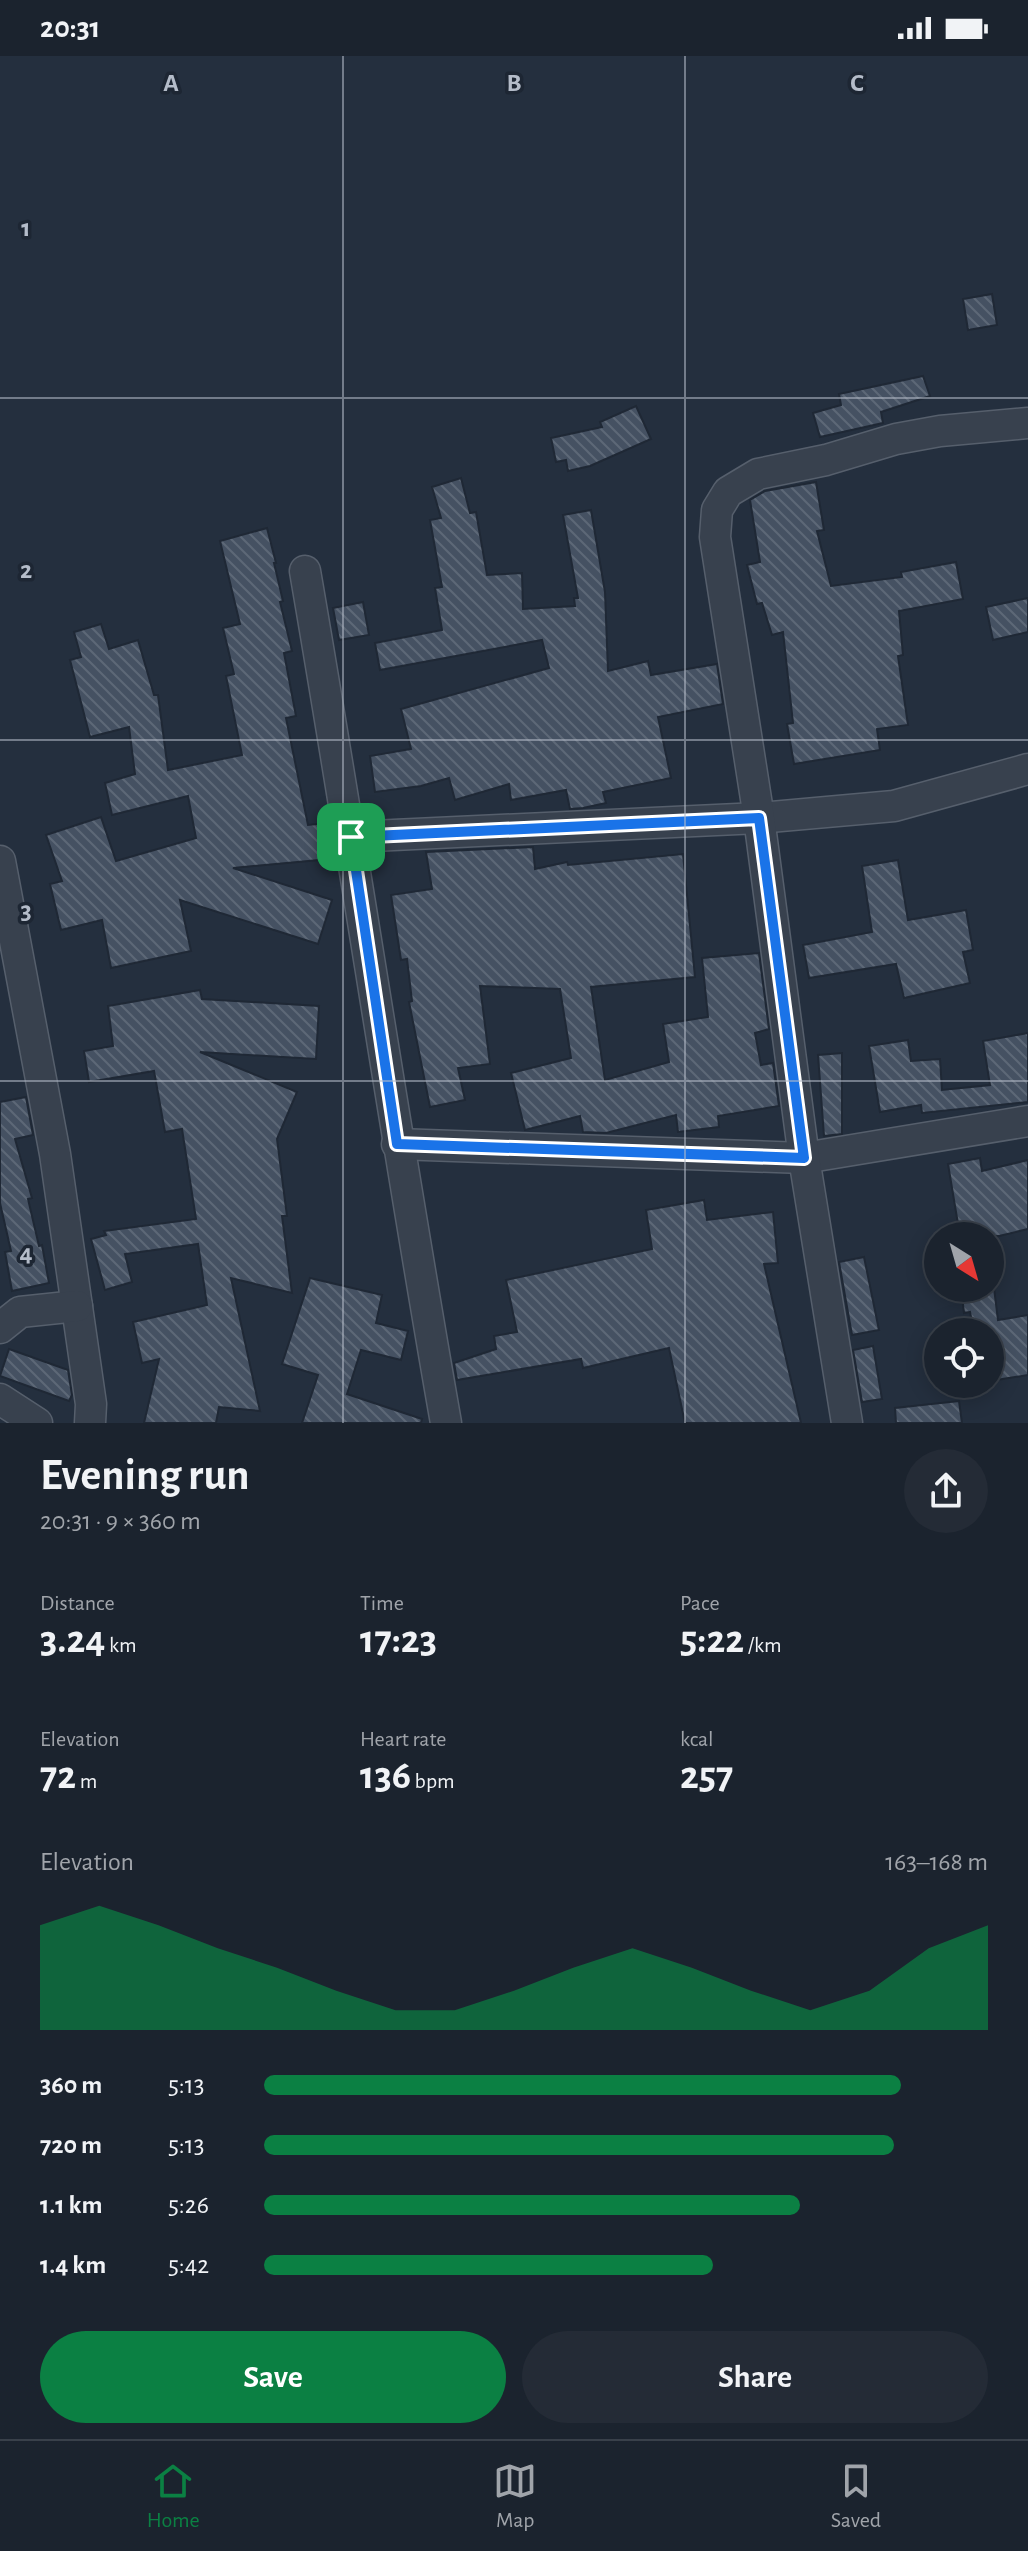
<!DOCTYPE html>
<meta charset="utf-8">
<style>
body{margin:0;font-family:"Alegreya Sans",sans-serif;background:#242b36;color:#f1f3f6;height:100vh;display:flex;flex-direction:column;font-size:30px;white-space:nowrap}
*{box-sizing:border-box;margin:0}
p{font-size:26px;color:#a0a4aa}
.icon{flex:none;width:44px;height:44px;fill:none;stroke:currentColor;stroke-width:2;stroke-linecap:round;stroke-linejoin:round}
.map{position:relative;height:1367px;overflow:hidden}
.details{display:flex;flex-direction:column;background:#1b232e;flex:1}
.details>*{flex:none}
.needle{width:52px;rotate:143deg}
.fabs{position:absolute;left:924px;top:1166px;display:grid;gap:16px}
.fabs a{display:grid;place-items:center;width:80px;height:80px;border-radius:50%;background:#1b232e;box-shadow:0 4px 20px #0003,0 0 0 2px #39404a;font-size:40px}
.pin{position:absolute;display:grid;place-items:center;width:68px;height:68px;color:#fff;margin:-34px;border-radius:16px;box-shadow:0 4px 12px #0006}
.round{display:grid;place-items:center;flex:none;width:84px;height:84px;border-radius:42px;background:#242b36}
.headline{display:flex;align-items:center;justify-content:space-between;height:136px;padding:0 40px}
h1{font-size:44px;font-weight:700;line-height:60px}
.figures{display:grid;grid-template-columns:repeat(3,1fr);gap:12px;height:136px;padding:8px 40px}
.figures div{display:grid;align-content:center}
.figures b{font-size:40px;font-weight:700}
.figures small{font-size:22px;font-weight:400}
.figures p{font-size:22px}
.chart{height:224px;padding:16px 40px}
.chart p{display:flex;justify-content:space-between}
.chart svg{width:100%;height:144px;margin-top:8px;fill:#0b8043;opacity:.7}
.cta{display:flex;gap:16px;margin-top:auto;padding:16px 40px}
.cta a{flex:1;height:92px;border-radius:48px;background:#0b8043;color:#fff;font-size:32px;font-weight:700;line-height:92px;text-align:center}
.cta a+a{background:#242b36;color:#f1f3f6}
ul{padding:0 40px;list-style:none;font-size:26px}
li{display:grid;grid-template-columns:128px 96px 1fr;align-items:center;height:60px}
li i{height:20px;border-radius:10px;background:#0b8043}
.status{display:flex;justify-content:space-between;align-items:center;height:56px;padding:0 40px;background:#1b232e;direction:ltr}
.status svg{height:22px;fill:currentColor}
.dock{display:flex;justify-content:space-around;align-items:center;height:112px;border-top:2px solid #39404a;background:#1b232e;font-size:22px;color:#a0a4aa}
.dock a{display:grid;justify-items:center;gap:4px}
.dock .on{color:#0b8043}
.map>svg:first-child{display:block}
.building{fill:url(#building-back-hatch);stroke:#1f2835;stroke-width:2}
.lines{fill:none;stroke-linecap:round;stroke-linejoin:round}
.minor-casing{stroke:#565f6c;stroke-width:33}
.minor{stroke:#38414e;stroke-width:30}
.route-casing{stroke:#fff;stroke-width:16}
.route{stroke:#1a73e8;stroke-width:10}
.grid{fill:none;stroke:#b4bcc9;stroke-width:2;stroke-opacity:0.55}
.grid-label{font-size:26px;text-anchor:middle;font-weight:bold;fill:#b4bcc9;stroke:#1d2633;stroke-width:7;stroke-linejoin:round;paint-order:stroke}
</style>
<div class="status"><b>20:31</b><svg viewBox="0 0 49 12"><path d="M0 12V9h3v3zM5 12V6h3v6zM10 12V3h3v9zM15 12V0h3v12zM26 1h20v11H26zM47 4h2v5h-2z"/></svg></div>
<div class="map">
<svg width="1028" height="1367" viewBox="0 0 1028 1367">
<defs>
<pattern id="building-back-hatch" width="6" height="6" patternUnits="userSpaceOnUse" patternTransform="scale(2)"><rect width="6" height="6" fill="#455162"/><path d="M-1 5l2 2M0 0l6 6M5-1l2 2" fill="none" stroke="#5d6877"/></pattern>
</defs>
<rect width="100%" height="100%" fill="#242f3e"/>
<g class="building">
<polygon points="992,238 997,269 968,274 963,243"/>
<polygon points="923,320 930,340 881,356 883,367 820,381 813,357 841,349 839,338"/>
<polygon points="636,350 651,383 590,410 568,415 566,404 556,406 551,382 602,371 600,366"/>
<polygon points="461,422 470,457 476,456 487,519 522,517 523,553 575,550 574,542 578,542 563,459 591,454 605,536 608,615 648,605 651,619 717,608 723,648 658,661 671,722 603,736 606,747 583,752 570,753 566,734 511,744 509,728 455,744 449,722 421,730 375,736 370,700 411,693 401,653 549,612 542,584 380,614 375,587 442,574 435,532 442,531 430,464 441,462 432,431"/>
<polygon points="816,426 824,474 817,475 831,530 902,521 901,516 956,506 963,543 899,555 903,599 898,600 908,669 877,673 880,694 794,708 787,668 793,667 783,576 772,579 762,547 757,548 747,509 760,506 750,444 765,435"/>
<polygon points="267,472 276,507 274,507 283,545 280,546 292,595 284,597 296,660 286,662 308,769 327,767 330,803 233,812 332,844 318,888 180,844 191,895 111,912 102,864 61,874 50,828 62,825 46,779 101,761 116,805 196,782 188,740 112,759 105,727 135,718 129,671 90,681 70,604 81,601 74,576 101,568 109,593 138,584 154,639 158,639 168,714 242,699 226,620 234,618 223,572 240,568 220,485"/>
<polygon points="1028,542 1028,576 993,584 986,551"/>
<polygon points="363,546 369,579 339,584 333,552"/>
<polygon points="533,791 535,813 567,806 568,809 683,798 695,921 591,931 605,1024 669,1006 663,968 708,961 702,902 759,897 769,973 755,977 761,1009 773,1007 779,1050 718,1060 719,1071 678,1076 676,1059 606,1077 583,1076 580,1060 525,1074 511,1017 571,1002 560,933 480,930 490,1008 458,1012 465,1044 430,1051 409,946 412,945 407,903 401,904 391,839 432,833 426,796"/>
<polygon points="898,804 908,864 966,854 973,894 963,896 970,927 904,942 896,908 809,922 803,889 872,876 862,810"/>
<polygon points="200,934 202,943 319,950 316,1003 200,996 297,1036 277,1083 287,1160 282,1160 292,1237 231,1222 260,1355 219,1351 216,1367 144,1367 159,1303 142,1307 133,1266 207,1249 198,1188 125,1198 132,1226 105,1234 91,1183 106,1179 104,1175 196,1163 182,1073 165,1076 154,1015 89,1026 84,995 113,990 108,950"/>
<polygon points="1028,977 1028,1046 922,1057 921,1049 880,1056 869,990 908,984 911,1005 940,1003 942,1034 990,1029 983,985"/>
<polygon points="842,997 842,1078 824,1080 818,999"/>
<polygon points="26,1041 33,1079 15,1083 32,1142 28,1143 39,1190 42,1189 49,1227 12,1235 5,1196 11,1195 0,1147 0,1046"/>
<polygon points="980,1102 982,1115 1028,1104 1028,1173 999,1180 960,1180 948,1108"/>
<polygon points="704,1144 707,1164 773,1156 778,1207 764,1208 801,1367 685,1367 669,1292 583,1312 581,1303 457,1324 454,1307 496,1293 494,1280 517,1276 506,1224 652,1193 646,1154"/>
<polygon points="864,1201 879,1274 852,1279 839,1206"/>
<polygon points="310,1222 382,1239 376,1267 408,1275 401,1304 361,1294 347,1338 422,1363 421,1367 302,1367 318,1319 282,1308"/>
<polygon points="961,1232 994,1232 998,1264 1028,1259 1028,1319 990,1325 990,1276 974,1276 970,1256 964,1257"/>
<polygon points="873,1290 882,1343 862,1346 853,1294"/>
<polygon points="9,1293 68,1314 72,1339 69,1345 0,1320"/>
<polygon points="959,1345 962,1367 896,1367 895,1352"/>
</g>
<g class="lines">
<defs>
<g id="minor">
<path d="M305 515C354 799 396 1083 446 1367"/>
<polyline points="351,781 759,762 894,750 1028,713"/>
<polyline points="0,805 55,1098 91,1348 90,1367"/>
<polyline points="397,1088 804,1102 1028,1065"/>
<polyline points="0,1272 20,1256 77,1250"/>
<polyline points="0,1343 37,1367"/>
<polyline points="847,1367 804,1102 759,762 715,481 717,454 728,436 758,418 826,404 896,383 940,375 1028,367"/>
</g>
</defs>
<use href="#minor" class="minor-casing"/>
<use href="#minor" class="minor"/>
</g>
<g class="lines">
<defs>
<polygon id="route" points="759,762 804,1102 397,1088 351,781"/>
</defs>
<use href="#route" class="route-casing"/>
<use href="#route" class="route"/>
</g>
<path class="grid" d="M343 0V1367M685 0V1367M0 342H1028M0 684H1028M0 1025H1028"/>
<g class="grid-label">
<text x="171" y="35">A</text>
<text x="514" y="35">B</text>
<text x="857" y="35">C</text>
<text x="26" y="180">1</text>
<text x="26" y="522">2</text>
<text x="26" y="863">3</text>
<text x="26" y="1205">4</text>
</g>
</svg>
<div class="fabs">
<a><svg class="needle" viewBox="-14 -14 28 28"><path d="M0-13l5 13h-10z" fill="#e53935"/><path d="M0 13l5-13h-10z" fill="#a0a4aa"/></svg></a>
<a><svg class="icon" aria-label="locate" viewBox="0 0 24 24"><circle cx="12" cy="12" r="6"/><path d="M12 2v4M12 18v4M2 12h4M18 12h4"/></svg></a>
</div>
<div class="pin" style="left:351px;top:781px;background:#1e9e55"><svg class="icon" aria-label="arrive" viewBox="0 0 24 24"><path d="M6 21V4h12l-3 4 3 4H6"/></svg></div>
</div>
<section class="details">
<div class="headline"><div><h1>Evening run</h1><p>20:31 · 9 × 360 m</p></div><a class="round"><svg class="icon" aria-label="share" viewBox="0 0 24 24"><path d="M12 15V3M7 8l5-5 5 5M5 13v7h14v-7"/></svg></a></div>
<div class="figures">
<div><p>Distance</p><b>3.24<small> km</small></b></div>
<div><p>Time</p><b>17:23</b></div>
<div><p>Pace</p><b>5:22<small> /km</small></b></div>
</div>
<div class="figures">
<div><p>Elevation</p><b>72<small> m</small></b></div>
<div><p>Heart rate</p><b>136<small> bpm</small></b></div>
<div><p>kcal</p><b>257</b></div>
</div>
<div class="chart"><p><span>Elevation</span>163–168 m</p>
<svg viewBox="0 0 160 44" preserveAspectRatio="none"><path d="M0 44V12L10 6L20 12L30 19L40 25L50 32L60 38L70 38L80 32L90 25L100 19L110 25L120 32L130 38L140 32L150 19L160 12V44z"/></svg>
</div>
<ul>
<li><b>360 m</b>5:13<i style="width:88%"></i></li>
<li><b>720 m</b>5:13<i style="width:87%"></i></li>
<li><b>1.1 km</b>5:26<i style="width:74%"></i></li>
<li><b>1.4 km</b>5:42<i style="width:62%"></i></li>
</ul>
<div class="cta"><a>Save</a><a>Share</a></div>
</section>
<nav class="dock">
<a class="on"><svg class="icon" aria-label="home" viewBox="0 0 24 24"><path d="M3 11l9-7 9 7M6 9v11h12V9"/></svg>Home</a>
<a><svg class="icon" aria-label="map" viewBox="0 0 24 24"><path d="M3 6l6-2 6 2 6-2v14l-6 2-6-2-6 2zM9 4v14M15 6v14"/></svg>Map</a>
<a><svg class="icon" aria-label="saved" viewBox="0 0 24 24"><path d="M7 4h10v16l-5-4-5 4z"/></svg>Saved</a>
</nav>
